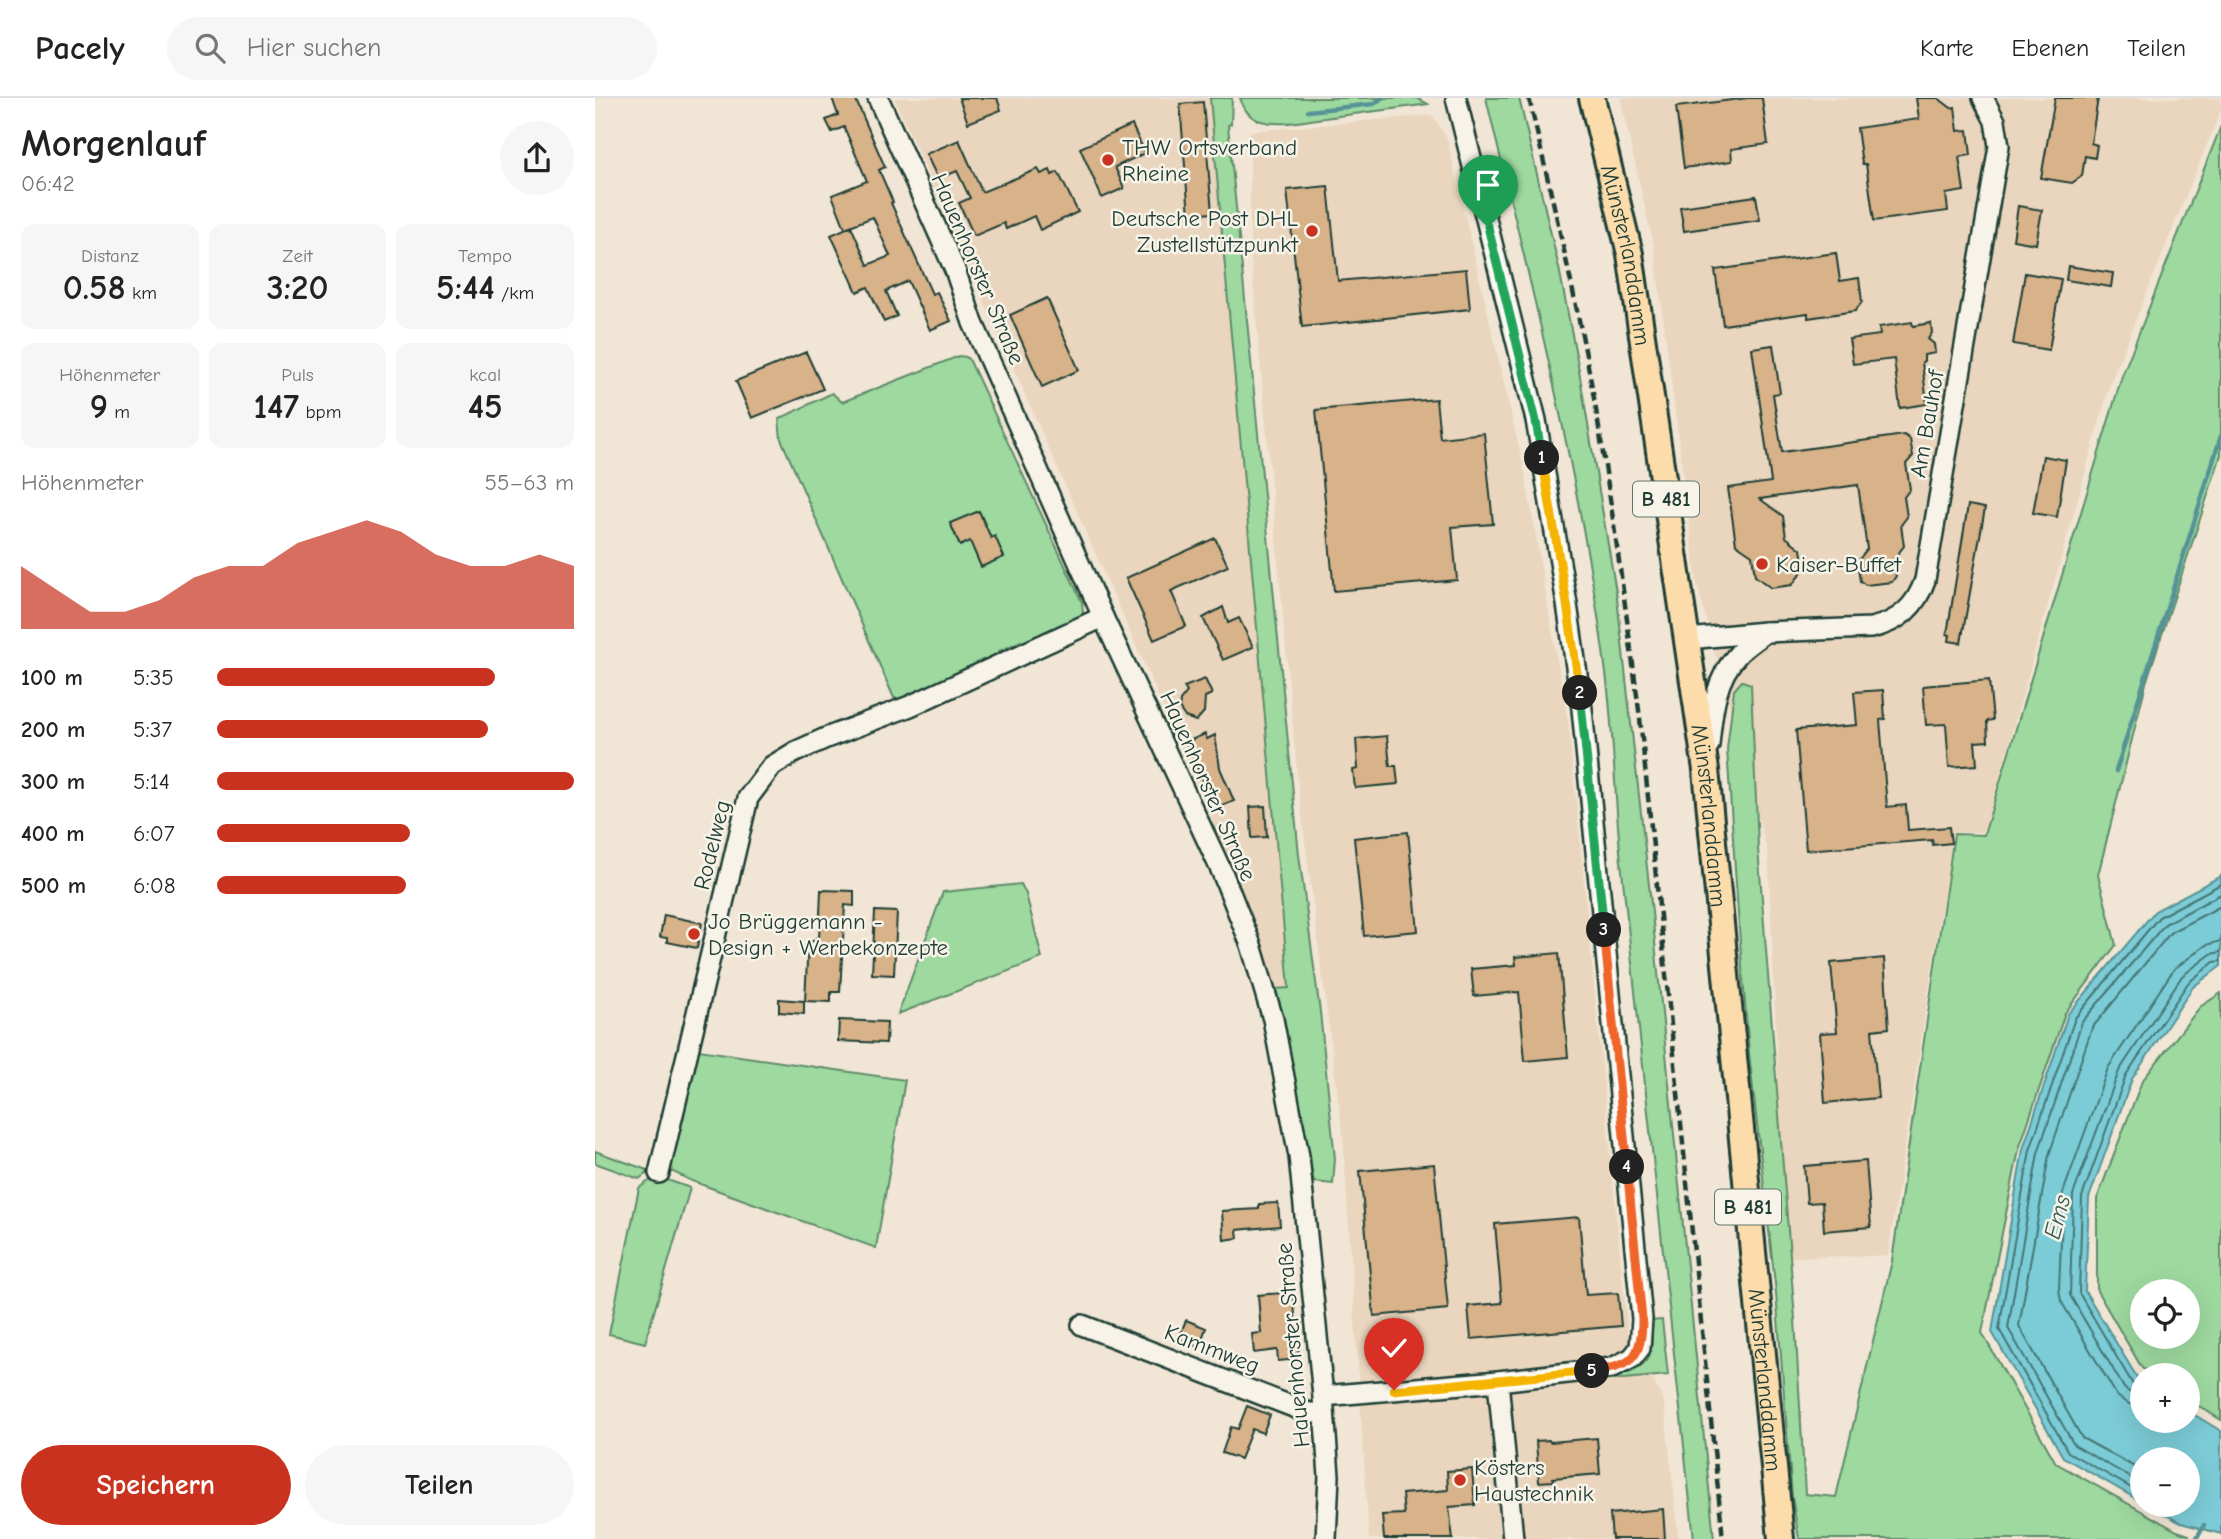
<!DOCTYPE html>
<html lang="de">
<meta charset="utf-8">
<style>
body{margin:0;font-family:"Comic Neue",sans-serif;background:#f6f6f6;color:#222;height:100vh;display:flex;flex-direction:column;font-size:26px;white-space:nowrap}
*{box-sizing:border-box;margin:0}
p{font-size:23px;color:#767676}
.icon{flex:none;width:38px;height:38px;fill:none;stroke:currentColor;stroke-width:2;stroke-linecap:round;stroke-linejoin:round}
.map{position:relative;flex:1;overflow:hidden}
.details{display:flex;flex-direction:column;background:#fff;width:595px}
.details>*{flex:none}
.fabs{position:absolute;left:1535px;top:1181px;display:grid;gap:14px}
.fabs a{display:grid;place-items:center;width:70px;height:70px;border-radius:50%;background:#fff;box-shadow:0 7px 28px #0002;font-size:35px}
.pin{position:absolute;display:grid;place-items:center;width:60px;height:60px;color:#fff;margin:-72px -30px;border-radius:50% 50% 50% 0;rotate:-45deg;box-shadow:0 0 7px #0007}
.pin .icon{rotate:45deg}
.km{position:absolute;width:35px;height:35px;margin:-18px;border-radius:50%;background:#222;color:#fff;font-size:19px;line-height:35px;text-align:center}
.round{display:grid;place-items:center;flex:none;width:74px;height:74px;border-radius:37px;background:#f6f6f6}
.headline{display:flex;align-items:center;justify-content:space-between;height:119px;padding:0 21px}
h1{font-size:38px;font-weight:600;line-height:52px}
.metrics{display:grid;grid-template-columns:repeat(3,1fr);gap:10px;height:119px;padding:7px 21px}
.metrics div{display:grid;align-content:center;border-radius:14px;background:#f6f6f6;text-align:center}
.metrics b{font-size:35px;font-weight:600}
.metrics small{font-size:19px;font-weight:400}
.metrics p{font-size:19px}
.chart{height:196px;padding:14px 21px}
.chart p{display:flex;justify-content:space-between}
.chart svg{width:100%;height:126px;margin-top:7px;fill:#c8321e;opacity:.7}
.button{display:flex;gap:14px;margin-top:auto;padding:14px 21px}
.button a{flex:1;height:80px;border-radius:42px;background:#c8321e;color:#fff;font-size:28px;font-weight:600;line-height:80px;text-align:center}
.button a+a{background:#f6f6f6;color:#222}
ul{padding:0 21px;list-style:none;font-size:23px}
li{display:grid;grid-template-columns:112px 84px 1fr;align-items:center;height:52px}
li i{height:18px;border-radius:9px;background:#c8321e}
header{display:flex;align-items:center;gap:42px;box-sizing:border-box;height:98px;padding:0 35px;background:#fff;border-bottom:2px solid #e0e0e0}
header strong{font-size:33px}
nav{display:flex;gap:38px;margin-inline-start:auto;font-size:24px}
.search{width:490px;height:63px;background:#f6f6f6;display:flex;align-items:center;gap:18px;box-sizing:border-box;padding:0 24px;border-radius:38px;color:#767676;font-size:26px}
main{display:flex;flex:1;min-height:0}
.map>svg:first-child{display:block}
.built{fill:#ead6be}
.green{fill:#9ed9a0;stroke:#5e8b6a;stroke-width:2;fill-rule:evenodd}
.water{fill:#7cccd7;stroke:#579396;stroke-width:2}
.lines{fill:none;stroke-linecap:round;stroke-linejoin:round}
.shore{stroke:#447675;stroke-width:2}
.stream{stroke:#579396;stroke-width:4.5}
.building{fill:#d8b289;stroke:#1f3d34;stroke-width:2}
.minor-casing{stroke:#1f3d34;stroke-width:24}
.major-casing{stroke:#1f3d34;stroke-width:30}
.minor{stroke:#f7f3e8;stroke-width:19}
.major{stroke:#fddcac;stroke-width:24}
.rail{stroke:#1f3d34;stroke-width:4.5;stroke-dasharray:10 5;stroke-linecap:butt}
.split-1-casing{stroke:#fff;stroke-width:14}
.split-2-casing{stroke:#fff;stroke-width:14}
.split-3-casing{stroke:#fff;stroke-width:14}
.split-4-casing{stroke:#fff;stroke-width:14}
.split-5-casing{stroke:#fff;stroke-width:14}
.split-6-casing{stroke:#fff;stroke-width:14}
.split-1{stroke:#22a559;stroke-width:9}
.split-2{stroke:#f5b400;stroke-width:9}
.split-3{stroke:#22a559;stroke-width:9}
.split-4{stroke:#f0652b;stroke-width:9}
.split-5{stroke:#f0652b;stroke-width:9}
.split-6{stroke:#f5b400;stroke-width:9}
.poi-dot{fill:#c8321e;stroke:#f7f3e8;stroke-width:2.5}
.labels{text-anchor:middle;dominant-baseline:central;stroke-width:5;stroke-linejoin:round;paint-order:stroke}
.shield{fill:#f7f3e8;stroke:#60746a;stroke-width:2}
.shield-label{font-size:21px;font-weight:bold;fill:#1f3d34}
.poi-label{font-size:23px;fill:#1f3d34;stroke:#f7f3e8;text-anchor:start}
.street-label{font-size:23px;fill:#1f3d34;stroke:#f7f3e8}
.water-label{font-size:24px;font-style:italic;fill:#325a55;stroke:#f7f3e8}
</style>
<header>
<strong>Pacely</strong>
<div class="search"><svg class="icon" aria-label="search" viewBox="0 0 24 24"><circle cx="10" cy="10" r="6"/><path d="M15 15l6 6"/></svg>Hier suchen</div>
<nav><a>Karte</a><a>Ebenen</a><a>Teilen</a></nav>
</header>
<main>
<section class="details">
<div class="headline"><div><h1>Morgenlauf</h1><p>06:42</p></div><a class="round"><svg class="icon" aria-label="share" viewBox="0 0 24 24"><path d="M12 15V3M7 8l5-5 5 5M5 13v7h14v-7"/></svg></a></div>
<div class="metrics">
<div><p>Distanz</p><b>0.58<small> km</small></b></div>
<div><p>Zeit</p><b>3:20</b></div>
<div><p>Tempo</p><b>5:44<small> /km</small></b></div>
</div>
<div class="metrics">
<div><p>Höhenmeter</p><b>9<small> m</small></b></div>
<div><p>Puls</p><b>147<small> bpm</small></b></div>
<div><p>kcal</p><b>45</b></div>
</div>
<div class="chart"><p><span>Höhenmeter</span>55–63 m</p>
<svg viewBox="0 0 160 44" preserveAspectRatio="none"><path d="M0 44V22L10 30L20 38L30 38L40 34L50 26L60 22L70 22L80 14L90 10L100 6L110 10L120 18L130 22L140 22L150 18L160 22V44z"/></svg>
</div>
<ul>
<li><b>100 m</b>5:35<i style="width:78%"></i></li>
<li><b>200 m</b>5:37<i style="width:76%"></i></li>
<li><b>300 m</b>5:14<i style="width:100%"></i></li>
<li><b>400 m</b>6:07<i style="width:54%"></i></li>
<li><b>500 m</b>6:08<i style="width:53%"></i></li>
</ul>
<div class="button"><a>Speichern</a><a>Teilen</a></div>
</section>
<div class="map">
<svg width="1626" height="1441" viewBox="0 0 1626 1441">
<rect width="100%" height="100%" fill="#f1e6d5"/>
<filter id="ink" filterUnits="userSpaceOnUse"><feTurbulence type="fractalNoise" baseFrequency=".0143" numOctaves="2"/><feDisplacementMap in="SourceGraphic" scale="14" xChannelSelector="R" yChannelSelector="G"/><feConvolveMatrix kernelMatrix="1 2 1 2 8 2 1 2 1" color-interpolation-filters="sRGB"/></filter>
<g filter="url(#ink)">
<g class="built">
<polygon points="299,0 615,0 694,890 681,891 614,713"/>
<polygon points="1025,0 1626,0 1626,12 1516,283 1389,734 1358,734 1293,1158 1191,1159 1173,756 1102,486 1059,149"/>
<polygon points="837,17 852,40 930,375 974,630 1033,1237 1069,1303 1084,1441 774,1441 748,1039 703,688 655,150 655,33"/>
</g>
<g class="green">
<polygon points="615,0 637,0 636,26 633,27 704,757 725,914 740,1061 738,1086 719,1084 681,891 694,890"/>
<path d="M645 0H822L833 6C799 11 764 15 730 20 710 22 686 29 666 23 654 20 649 11 645 0Z"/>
<path d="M891 0H924L964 170 983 267 1022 500 1057 814 1119 1441H1099L1027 773C1021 720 1020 667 1015 614 1013 584 1008 554 1004 525 977 348 933 174 891 0Z"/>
<polygon points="1626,28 1626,357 1551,585 1503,777 1521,847 1470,915 1424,1051 1387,1235 1461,1365 1582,1433 1594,1437 1591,1441 1204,1441 1197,1399 1181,1195 1154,955 1144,830 1132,651 1139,592 1147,583 1156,586 1163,750 1200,1221 1210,1396 1241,1399 1297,1163 1359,736 1389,737 1527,278"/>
<polygon points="364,258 371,259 375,263 487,504 488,514 484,525 429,546 426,543 404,553 405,557 310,602 299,600 186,341 184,321 237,295 247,304"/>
<polygon points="426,786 431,796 447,860 303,916 348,794"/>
<path d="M1626 895V1322L1593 1301 1592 1278 1558 1277 1547 1270 1502 1193V1101L1547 983 1605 909ZM1547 1194H1592V1239H1547Z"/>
<polygon points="97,951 310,982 281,1150 97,1083 76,1073 69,1065"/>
<polygon points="0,1053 55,1073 44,1081 0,1065"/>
<polygon points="61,1078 95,1090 50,1245 14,1236 44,1090"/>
<path d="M1067 1222 1073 1277 983 1285V1283C1006 1280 1050 1282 1056 1251 1058 1242 1056 1232 1055 1223Z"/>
</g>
<polygon class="water" points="1626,778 1626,868 1598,889 1537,981 1494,1100 1490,1193 1543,1281 1547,1284 1547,1323 1592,1323 1593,1313 1626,1333 1626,1436 1586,1425 1553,1407 1592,1407 1592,1362 1547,1362 1547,1404 1468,1359 1397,1234 1428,1051 1473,916 1560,813"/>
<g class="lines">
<g class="shore">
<polyline points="1547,1289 1542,1289 1537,1285 1484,1195 1487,1099 1531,977 1593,885 1619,864 1626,863"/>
<polyline points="1547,1298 1538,1297 1529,1290 1475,1197 1478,1097 1524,973 1587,878 1616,856 1626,854"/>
<polyline points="1547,1309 1534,1306 1522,1298 1466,1203 1464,1191 1468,1095 1513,970 1579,871 1611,847 1626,843"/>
<polyline points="1547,1373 1487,1340 1424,1228 1454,1057 1497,930 1576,834 1626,808"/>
<polyline points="1547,1386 1479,1347 1413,1230 1443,1055 1487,924 1570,826 1626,796"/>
<polyline points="1547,1396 1473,1354 1404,1231 1435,1052 1480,920 1564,819 1626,786"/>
</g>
<g class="stream">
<polyline points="713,13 779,6 787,0"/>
<polyline points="1521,673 1626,338"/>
<polyline points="1601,1441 1609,1427"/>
</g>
</g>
<g class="building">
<polygon points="237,0 260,0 290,69 284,72 298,104 296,105 337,196 342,194 356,223 335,232 313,183 291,193 302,218 289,224 273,189 262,194 236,137 256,128 273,167 295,158 278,119 250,130 237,97 272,83 249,29 237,34 231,22 243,17"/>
<polygon points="364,0 402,0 406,12 373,25"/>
<polygon points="1153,0 1167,0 1173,46 1136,51 1137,63 1089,70 1081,9"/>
<polygon points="1321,0 1343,0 1356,10 1360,9 1363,33 1373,32 1376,57 1364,59 1369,93 1351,96 1353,113 1279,123 1271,66 1267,66 1262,30 1324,21"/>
<polygon points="1460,0 1503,0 1496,45 1502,47 1500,60 1490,58 1487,78 1477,85 1446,80"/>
<polygon points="608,4 617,115 594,117 585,6"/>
<polygon points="537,27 550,55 520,69 529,90 507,100 485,50"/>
<polygon points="364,42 387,94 443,71 446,76 455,72 457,77 463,74 483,114 445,132 439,118 411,131 409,125 379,138 364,105 375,100 362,73 343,81 331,56"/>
<polygon points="733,88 743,183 871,171 875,211 707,229 692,92"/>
<polygon points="1161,98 1165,122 1089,133 1085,109"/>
<polygon points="1423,108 1447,112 1441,146 1418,142"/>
<polygon points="1241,155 1245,183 1264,180 1267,204 1260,213 1213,220 1213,215 1128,227 1120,172"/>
<polygon points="1473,168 1518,175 1516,189 1471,182"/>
<polygon points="1430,175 1466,181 1454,252 1418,246"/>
<polygon points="452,200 484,272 447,289 415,217"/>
<polygon points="1317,224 1318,228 1336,225 1337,235 1333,241 1339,246 1340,255 1329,257 1329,263 1327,264 1332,306 1305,310 1299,261 1258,266 1254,241 1285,237 1284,229"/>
<polygon points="1178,247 1185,295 1178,296 1187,354 1309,337 1315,341 1318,358 1311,366 1315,391 1309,399 1312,419 1306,427 1309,448 1298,462 1301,478 1297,484 1271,487 1265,483 1262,464 1272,451 1263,387 1165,401 1188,418 1191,439 1206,451 1209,471 1197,487 1176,490 1160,478 1157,457 1141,446 1133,390 1176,384 1157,250"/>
<polygon points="211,254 228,291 157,320 141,283"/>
<polygon points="841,301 845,340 889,335 898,426 857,429 862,482 739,493 721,312"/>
<polygon points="1448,358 1471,362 1462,419 1438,415"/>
<polygon points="1373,407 1390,410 1366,545 1354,543 1355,537 1352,536"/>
<polygon points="384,413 396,440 400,438 409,459 386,469 375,443 365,448 355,425"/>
<polygon points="620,440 633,468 576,493 591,528 559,542 531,480"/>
<polygon points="628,509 633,525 644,520 658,549 628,562 608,520"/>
<polygon points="610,581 617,596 610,599 609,614 601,623 590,619 584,610 585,603 592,594 589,589"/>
<polygon points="1394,582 1398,622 1392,623 1393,643 1380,644 1382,667 1354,669 1351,626 1331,627 1328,588"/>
<polygon points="1288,592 1290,621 1285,622 1292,709 1311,707 1313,732 1354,729 1356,745 1338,747 1337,742 1211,752 1201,632 1262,627 1259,594"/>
<polygon points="610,636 612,641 620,637 625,670 639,703 620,711 591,644"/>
<polygon points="792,638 795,668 801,668 803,686 760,690 758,672 763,671 761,641"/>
<polygon points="670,708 672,739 657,740 655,709"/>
<polygon points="813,734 823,833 769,838 759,740"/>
<polygon points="226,792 259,793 259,808 250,807 245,894 236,894 236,904 210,903 213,843 221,843 221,840 224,841"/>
<polygon points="280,813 302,814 299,877 277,876"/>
<polygon points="69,817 107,825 102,850 72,844 72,840 65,839"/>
<polygon points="964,855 973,959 930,963 924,894 879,898 876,871 921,867 920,859"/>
<polygon points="1289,860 1294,930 1277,932 1283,1000 1230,1005 1225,935 1242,934 1236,865"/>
<polygon points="184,901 209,903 209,916 184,914"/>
<polygon points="244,922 292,924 291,945 243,943"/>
<polygon points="1271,1063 1276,1129 1229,1133 1227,1104 1212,1105 1209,1068"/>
<polygon points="839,1066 853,1211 779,1218 765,1073"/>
<polygon points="683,1105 685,1128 642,1132 643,1140 629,1142 627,1113 664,1111 664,1106"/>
<polygon points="984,1119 991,1197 1023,1195 1026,1228 876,1241 873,1208 907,1205 900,1126"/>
<polygon points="698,1194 704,1261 683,1263 682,1252 659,1255 657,1236 666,1235 663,1197"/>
<polygon points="591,1222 611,1230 604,1249 583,1241"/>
<polygon points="652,1308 675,1317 668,1335 657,1331 645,1361 627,1355 636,1329 643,1331"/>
<polygon points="1002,1340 1005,1376 958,1380 958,1383 944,1384 941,1343 954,1342 955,1344"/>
<polygon points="877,1371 880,1407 854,1409 858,1441 789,1441 787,1417 809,1416 807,1396 853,1392 852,1373"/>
<polygon points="1068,1411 1070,1441 1017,1441 1015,1416"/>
</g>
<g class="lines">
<defs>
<g id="minor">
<polyline points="283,0 360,172 378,225 508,519 627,774 656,847 678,921 704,1058 728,1298 734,1378 731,1441"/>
<path d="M1092 541 1170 534 1276 530C1304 524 1321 509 1330 482L1404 48 1400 23 1388 0"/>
<path d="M1114 647C1117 614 1120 580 1144 555 1152 547 1162 541 1170 534"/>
<polyline points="64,1075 153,700 177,668 200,654 231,640 315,608 508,519"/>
<polyline points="487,1227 714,1315 729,1315"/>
<polyline points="903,1283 918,1441"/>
<polyline points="728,1298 903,1283 1017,1270 1037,1260 1045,1250 1047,1221 987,611 972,506 941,322 861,0"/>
</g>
<g id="major">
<path id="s1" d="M997 0 1035 156 1111 672 1186 1441"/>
</g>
</defs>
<use href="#minor" class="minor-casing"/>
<use href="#major" class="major-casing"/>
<use href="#minor" class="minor"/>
<use href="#major" class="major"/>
<path class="rail" d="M934 0C957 100 981 199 999 300 1017 406 1031 513 1045 620L1128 1441"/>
</g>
</g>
<g class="lines" filter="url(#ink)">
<defs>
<polyline id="split-1" points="893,129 941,323 947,360"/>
<polyline id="split-2" points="947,360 972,506 985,595"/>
<polyline id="split-3" points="985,595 1009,832"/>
<polyline id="split-4" points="1009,832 1032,1069"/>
<path id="split-5" d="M997 1273C1036 1269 1047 1261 1047 1221L1032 1069"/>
<polyline id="split-6" points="799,1292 997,1273"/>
</defs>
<use href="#split-1" class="split-1-casing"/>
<use href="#split-2" class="split-2-casing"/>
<use href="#split-3" class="split-3-casing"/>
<use href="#split-4" class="split-4-casing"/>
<use href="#split-5" class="split-5-casing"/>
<use href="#split-6" class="split-6-casing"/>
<use href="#split-1" class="split-1"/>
<use href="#split-2" class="split-2"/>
<use href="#split-3" class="split-3"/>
<use href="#split-4" class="split-4"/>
<use href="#split-5" class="split-5"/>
<use href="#split-6" class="split-6"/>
</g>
<g class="poi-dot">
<circle cx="513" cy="62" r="7"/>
<circle cx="717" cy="133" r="7"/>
<circle cx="1167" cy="466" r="7"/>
<circle cx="99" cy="836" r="7"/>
<circle cx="865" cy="1382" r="7"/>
</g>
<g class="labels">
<g class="shield">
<rect x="1038" y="383.5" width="66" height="35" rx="5"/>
<rect x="1120" y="1091.5" width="66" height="35" rx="5"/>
</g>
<g class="shield-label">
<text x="1071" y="401">B 481</text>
<text x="1153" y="1109">B 481</text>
</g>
<g class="poi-label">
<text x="527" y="49">THW Ortsverband<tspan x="527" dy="26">Rheine</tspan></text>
<text x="703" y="120" text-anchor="end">Deutsche Post DHL<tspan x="703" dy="26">Zustellstützpunkt</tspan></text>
<text x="1181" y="466">Kaiser-Buffet</text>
<text x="113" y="823">Jo Brüggemann -<tspan x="113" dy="26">Design + Werbekonzepte</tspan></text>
<text x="879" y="1369">Kösters<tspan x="879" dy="26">Haustechnik</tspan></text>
</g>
<g class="street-label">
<text stroke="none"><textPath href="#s1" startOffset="161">Münsterlanddamm</textPath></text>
<text transform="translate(383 171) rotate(67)">Hauenhorster Straße</text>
<text transform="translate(1332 326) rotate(-80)">Am Bauhof</text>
<text transform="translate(613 688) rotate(66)">Hauenhorster Straße</text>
<text stroke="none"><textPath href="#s1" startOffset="728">Münsterlanddamm</textPath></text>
<text transform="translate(117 747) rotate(-76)">Rodelweg</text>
<text transform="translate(698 1247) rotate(-95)">Hauenhorster Straße</text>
<text transform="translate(617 1251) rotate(21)">Kammweg</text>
<text stroke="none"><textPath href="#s1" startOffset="1295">Münsterlanddamm</textPath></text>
</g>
<g class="water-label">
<text transform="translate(1462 1119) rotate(-75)">Ems</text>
</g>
</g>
</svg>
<div class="fabs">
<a><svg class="icon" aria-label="locate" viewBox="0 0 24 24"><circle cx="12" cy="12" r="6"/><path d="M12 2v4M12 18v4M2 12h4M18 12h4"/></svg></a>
<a>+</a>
<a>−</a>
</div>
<div class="pin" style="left:893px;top:129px;background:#1e9e55"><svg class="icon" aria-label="arrive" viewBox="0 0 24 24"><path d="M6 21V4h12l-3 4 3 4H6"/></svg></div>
<div class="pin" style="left:799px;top:1292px;background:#d93025"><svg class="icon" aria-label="check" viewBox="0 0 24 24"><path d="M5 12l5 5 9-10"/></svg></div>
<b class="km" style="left:947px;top:360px">1</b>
<b class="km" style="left:985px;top:595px">2</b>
<b class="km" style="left:1009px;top:832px">3</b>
<b class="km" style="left:1032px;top:1069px">4</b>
<b class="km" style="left:997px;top:1273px">5</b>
</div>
</main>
